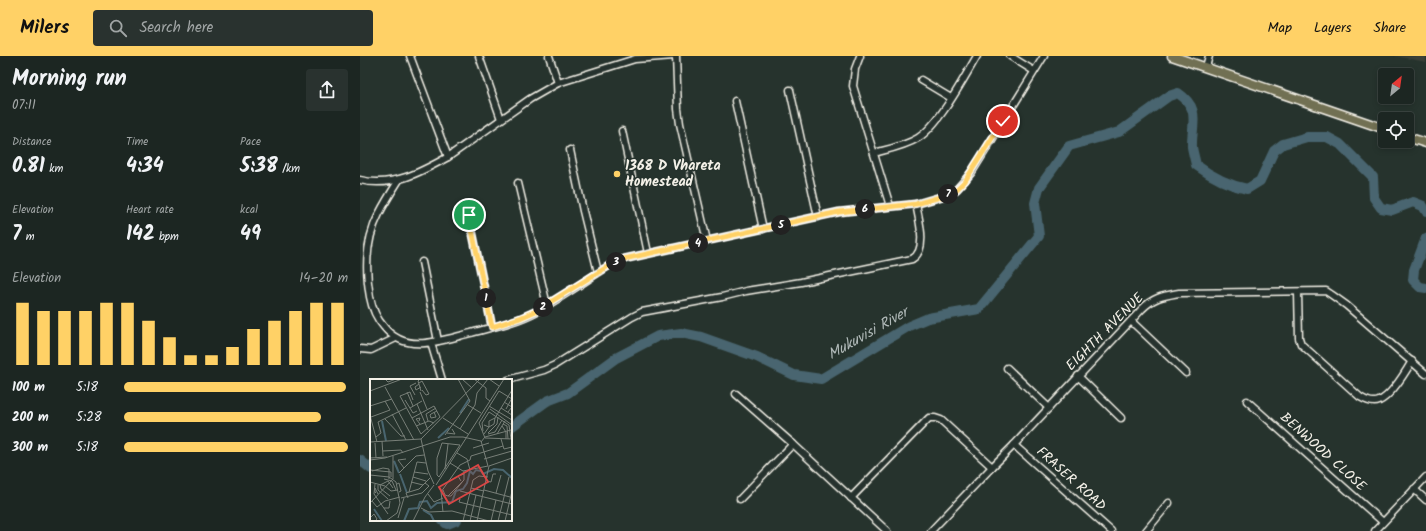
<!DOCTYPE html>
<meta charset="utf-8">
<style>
body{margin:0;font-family:Kalam,sans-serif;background:#29322f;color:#f1f3f6;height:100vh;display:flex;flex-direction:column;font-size:15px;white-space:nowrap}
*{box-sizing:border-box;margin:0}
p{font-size:13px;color:#a0a5a5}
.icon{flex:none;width:22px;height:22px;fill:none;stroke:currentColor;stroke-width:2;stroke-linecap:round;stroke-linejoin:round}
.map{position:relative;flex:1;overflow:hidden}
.panel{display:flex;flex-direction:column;background:#1c2622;width:360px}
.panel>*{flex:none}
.needle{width:26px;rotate:29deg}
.controls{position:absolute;left:1018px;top:12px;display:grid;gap:8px}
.controls a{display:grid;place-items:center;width:36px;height:36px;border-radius:4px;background:#1c2622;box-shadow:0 2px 6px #0003,0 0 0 1px #3a4340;font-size:20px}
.pin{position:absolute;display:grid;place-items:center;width:34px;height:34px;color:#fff;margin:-17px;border:2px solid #fff;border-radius:50%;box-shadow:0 1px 4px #0007}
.km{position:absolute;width:20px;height:20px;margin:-10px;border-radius:50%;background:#222;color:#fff;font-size:11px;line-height:20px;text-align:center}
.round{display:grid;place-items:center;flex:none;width:42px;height:42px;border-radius:4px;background:#29322f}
.overview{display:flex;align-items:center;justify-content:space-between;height:68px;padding:0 12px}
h1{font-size:22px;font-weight:700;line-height:30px}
.metrics{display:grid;grid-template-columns:repeat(3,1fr);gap:6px;height:68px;padding:4px 12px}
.metrics div{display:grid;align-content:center}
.metrics b{font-size:20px;font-weight:700}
.metrics small{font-size:11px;font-weight:400}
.metrics p{font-size:11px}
.chart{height:112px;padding:8px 12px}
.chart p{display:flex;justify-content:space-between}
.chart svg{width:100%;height:72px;margin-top:4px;stroke:#ffd166;stroke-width:6}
ul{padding:0 12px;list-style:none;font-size:13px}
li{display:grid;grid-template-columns:64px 48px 1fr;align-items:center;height:30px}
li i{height:10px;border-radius:5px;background:#ffd166}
header{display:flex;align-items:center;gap:24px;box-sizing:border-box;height:56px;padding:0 20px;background:#ffd166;color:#111}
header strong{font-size:19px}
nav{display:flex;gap:22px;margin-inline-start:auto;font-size:14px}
.search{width:280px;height:36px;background:#29322f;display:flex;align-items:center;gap:10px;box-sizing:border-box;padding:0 14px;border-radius:4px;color:#a0a5a5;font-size:15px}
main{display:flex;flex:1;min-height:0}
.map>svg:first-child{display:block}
.built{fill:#3a4039}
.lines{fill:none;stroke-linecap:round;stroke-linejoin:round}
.river{stroke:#49656f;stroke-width:10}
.minor-casing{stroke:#f4f1e8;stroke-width:9}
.major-casing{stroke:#f4f1e8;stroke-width:11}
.minor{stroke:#26332d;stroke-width:6}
.major{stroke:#716f52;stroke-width:8}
.route-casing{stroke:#fff;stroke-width:8}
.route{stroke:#ffd166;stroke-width:5}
.poi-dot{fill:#ffd166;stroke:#26332d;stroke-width:1.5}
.labels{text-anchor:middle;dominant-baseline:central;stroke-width:3;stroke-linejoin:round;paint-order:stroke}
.poi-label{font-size:14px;font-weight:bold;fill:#f4f1e8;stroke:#26332d;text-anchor:start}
.street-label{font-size:14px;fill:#f4f1e8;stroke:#26332d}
.water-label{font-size:15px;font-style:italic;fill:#b0b9b8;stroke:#26332d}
.inset-river{fill:none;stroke:#49656f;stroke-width:2}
.inset-road{fill:none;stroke:#787f78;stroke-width:1}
.view{fill:#da4645;fill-opacity:0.15;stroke:#da4645;stroke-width:2}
.inset-edge{fill:none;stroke:#f4f1e8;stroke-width:2}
</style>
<header>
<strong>Milers</strong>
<div class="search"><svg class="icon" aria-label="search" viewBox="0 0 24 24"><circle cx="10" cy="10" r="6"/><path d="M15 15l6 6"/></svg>Search here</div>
<nav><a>Map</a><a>Layers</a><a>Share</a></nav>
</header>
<main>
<section class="panel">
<div class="overview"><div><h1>Morning run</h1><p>07:11</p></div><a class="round"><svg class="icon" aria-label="share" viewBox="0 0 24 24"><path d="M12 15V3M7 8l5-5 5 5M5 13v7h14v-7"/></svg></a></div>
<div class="metrics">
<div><p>Distance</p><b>0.81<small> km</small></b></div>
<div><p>Time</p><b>4:34</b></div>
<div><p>Pace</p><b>5:38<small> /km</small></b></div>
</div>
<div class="metrics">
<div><p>Elevation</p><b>7<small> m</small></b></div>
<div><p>Heart rate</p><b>142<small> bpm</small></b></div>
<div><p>kcal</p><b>49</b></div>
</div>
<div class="chart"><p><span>Elevation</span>14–20 m</p>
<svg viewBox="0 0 160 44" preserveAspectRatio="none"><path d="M5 44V6M15 44V11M25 44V11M35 44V11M45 44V6M55 44V6M65 44V17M75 44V27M85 44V38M95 44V38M105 44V33M115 44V22M125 44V17M135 44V11M145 44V6M155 44V6"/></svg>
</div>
<ul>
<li><b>100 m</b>5:18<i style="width:99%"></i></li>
<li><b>200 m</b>5:28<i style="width:88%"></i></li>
<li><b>300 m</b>5:18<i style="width:100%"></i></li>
</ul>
</section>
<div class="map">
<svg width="1066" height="475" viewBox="0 0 1066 475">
<rect width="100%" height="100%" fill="#26332d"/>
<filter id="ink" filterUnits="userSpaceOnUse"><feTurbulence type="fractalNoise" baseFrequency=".025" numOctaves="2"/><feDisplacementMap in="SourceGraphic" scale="8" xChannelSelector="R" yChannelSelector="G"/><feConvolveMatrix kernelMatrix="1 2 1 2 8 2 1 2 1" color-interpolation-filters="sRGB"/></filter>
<g filter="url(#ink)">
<polygon class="built" points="1035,0 1066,0 1066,6"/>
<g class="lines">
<g class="river">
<polyline points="1066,182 1054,214 1053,224 1060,231 1066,232"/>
<path d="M151 371 187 345 208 337 256 302 298 280 321 277 341 281 397 301 434 319 461 323 549 270 568 262 619 253 679 180 675 147 679 132 709 90 759 76 809 40 818 37C842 53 831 69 832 91 833 97 835 104 836 109 852 121 868 129 887 133L900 125 914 95 923 88 947 81H967L980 88 1013 121 1014 142 1021 152 1032 154 1053 146 1063 150 1066 155"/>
<polyline points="0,404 11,413"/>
<polyline points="82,464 87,468 97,464"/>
</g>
<defs>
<g id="minor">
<polyline points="50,0 88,101"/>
<polyline points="119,0 141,63"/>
<polyline points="189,0 198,27"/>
<polyline points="316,0 318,53 320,68 347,185"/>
<polyline points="500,0 495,13 493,30 530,150"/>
<polyline points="650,0 674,15"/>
<polyline points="846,11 849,0"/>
<polyline points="561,24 591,42"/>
<polyline points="430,34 458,161"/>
<polyline points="375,45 403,173"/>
<polyline points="262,75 288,197"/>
<polyline points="210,94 223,155 238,216"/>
<path d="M514 97C529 93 545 90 558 82 579 69 604 22 617 0"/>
<path d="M0 124C32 132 61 116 88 101L170 43 198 27 275 3 314 0"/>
<path d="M39 124C32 135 25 146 19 158 6 183 5 213 10 241 12 252 16 262 24 271 46 299 82 284 111 277 133 271 157 266 177 255 204 240 229 222 255 206L264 203 479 156 556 148 590 138 597 133 612 116 684 0"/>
<polyline points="158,127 187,249"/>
<polyline points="109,159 132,271"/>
<polyline points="62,206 78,285"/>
<path d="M938 236 939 282 941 288 1000 341C1005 344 1013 348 1019 345 1031 340 1045 317 1052 305"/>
<polyline points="771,265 826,317"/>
<polyline points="71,287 82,324"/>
<polyline points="0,293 11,294 36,282"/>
<polyline points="647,312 689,352"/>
<polyline points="718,320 761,362"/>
<path d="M148 324 184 314 195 309 272 261 282 256 362 241 386 235 441 226 552 203C568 194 559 164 556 148"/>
<polyline points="376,338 433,388 527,475"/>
<polyline points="887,345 1023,466"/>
<polyline points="654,389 751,475"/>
<polyline points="1054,433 1066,444"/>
<polyline points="491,442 569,362 575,362 581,364 632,411"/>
<polyline points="380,443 433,388"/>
<path d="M571 475 632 411 654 389 782 253C794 241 803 240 819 237L966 235 972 239 986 249 1066 318"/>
<polyline points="786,475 809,447"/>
<polyline points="1015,475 1066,421"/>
</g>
<g id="major">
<polyline points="812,0 1025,73"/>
<polyline points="1047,81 1066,87"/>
</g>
</defs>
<use href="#minor" class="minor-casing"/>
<use href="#major" class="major-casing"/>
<use href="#minor" class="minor"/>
<use href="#major" class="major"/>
</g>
</g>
<g class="lines" filter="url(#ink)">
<defs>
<polyline id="route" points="109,159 132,271 160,262 176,255 255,206 264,203 479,156 556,148 590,138 597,133 605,125 643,65"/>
</defs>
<use href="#route" class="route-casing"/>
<use href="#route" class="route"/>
</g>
<circle class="poi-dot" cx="257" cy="118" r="4"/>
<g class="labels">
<g class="poi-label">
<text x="265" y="110">1368 D Vhareta<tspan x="265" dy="16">Homestead</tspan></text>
</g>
<g class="street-label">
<text transform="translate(745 276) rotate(-45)">EIGHTH AVENUE</text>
<text transform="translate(963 396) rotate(42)">BENWOOD CLOSE</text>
<text transform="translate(711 423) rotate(42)">FRASER ROAD</text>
</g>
<g class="water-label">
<text transform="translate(508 278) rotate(-30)">Mukuvisi River</text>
</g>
</g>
<g transform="translate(10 323)">
<rect width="142" height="142" fill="#26332d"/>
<path class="inset-river" d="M90 34 99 20M12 42 16 62M68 59 79 49M24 82 29 94M30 95 37 114M4 130 12 142M53 131 61 136 64 142M34 142 39 130 48 129 50 123 57 122 61 129 67 124 82 123 86 112 93 110 97 104 100 92 103 95 106 91 111 92 113 95 124 90 133 91 142 99"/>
<path class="inset-road" d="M15 0 18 3 26 0M50 0 48 2 51 12M92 0 102 9M104 0 116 9V19L120 22M119 0 129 7M49 4 52 2 59 15 56 16 52 11M49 5 45 8 46 11 51 8M15 8 44 61M0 12 32 0M37 13 43 27M50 13 57 30M45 16 40 7 46 4M142 20 129 12 109 44 115 59 142 60M35 21 43 34 47 32M134 23 142 28 138 33M47 25 58 51M98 26 111 34M0 27 22 20M119 27 142 41M40 29 52 22M131 29 142 36M120 30 142 46M136 30 142 19M64 33 66 38 61 39 60 36 61 35 67 32M119 33 139 46 141 60M22 35 36 61M0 36 7 63M1 38 20 31 15 22M42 39 64 27 70 38 51 55 42 39 30 17 40 13 43 21M73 39 98 55M125 39 142 11M125 39 124 45 119 48V42ZM15 40 31 57H35M49 42 50 39 46 40 50 45M58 42 56 35 66 29M133 45 137 47 138 60M114 46 119 48 114 55M46 47 59 42 64 44M132 47 136 53V60M90 50 105 26 107 14 118 0M113 52 112 44 119 33M77 54 85 55 82 50M118 54 127 45 128 38M118 55 125 53 132 41M127 55 135 42M75 56 100 22 88 0M6 58 11 54 8 43 36 29M51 60 110 0M51 60 58 92 64 105M131 60 134 70 142 68M12 62 13 77M0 63 51 60M111 63 115 58 141 51M5 64 6 79M72 64 90 66 69 98 67 96V79ZM103 69 119 64M13 72 31 71 33 74M87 74 97 80 100 91M0 79 17 78M15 79 80 58H93L111 62 118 87M114 80 142 72M0 81 15 79M80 84 93 92 118 87M119 87 142 79M34 89 28 81 36 80M75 90 78 65M0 91 21 93V98M2 92 13 89 19 90V100M44 93 58 95M29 94 46 77 54 76M0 96 19 98 26 103 30 124 27 134 16 142M43 98 56 102M14 100 22 102 26 111M91 102 88 97 94 95M117 102 121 103 123 95H126M0 103 15 107 21 112 28 111M41 103 53 106M5 105 4 115 18 135M27 105 29 104 31 112 29 113M8 106V111L18 120M66 106 134 0M101 109 114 112M73 111 75 116 78 117 94 101V92M114 111 140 118M71 112 73 133M90 112 142 125M39 113 47 83 56 84M71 113 90 86 100 81 101 77 133 67M6 114 5 113V109L8 115M126 114 131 96M58 115 64 123 73 119M20 117 11 110 10 106 18 102 23 109M78 117H81L93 102M31 119 52 114 59 107 55 104M38 119 36 114 49 110 60 99M90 120 89 123 142 136M2 122 7 128 15 122 30 118M0 124 23 100V77M14 129H19L20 122M51 129 59 133 82 132 119 142M0 139 4 135 7 140 5 142M28 139 34 119M43 142 55 118 64 106M93 142 103 101 109 97 118 98M100 142 106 116M107 142 119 87M121 142 126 121M128 142 139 98M135 142 142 112"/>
<path class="view" d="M108 86 118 103 79 125 69 108Z"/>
<rect width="142" height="142" class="inset-edge"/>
</g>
</svg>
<div class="controls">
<a><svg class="needle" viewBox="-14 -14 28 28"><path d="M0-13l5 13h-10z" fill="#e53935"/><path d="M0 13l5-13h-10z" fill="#a0a5a5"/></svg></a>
<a><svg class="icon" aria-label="locate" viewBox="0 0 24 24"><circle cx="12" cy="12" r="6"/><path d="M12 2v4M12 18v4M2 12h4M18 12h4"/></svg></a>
</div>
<div class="pin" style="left:109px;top:159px;background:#1e9e55"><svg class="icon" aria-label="arrive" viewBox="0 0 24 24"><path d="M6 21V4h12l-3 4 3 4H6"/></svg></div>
<div class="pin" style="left:643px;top:65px;background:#d93025"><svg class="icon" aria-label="check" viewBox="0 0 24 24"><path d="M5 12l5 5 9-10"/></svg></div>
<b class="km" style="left:126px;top:242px">1</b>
<b class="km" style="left:183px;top:251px">2</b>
<b class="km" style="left:256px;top:206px">3</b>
<b class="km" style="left:338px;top:187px">4</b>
<b class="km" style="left:421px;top:169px">5</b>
<b class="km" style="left:505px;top:153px">6</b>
<b class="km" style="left:588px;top:138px">7</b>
</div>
</main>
